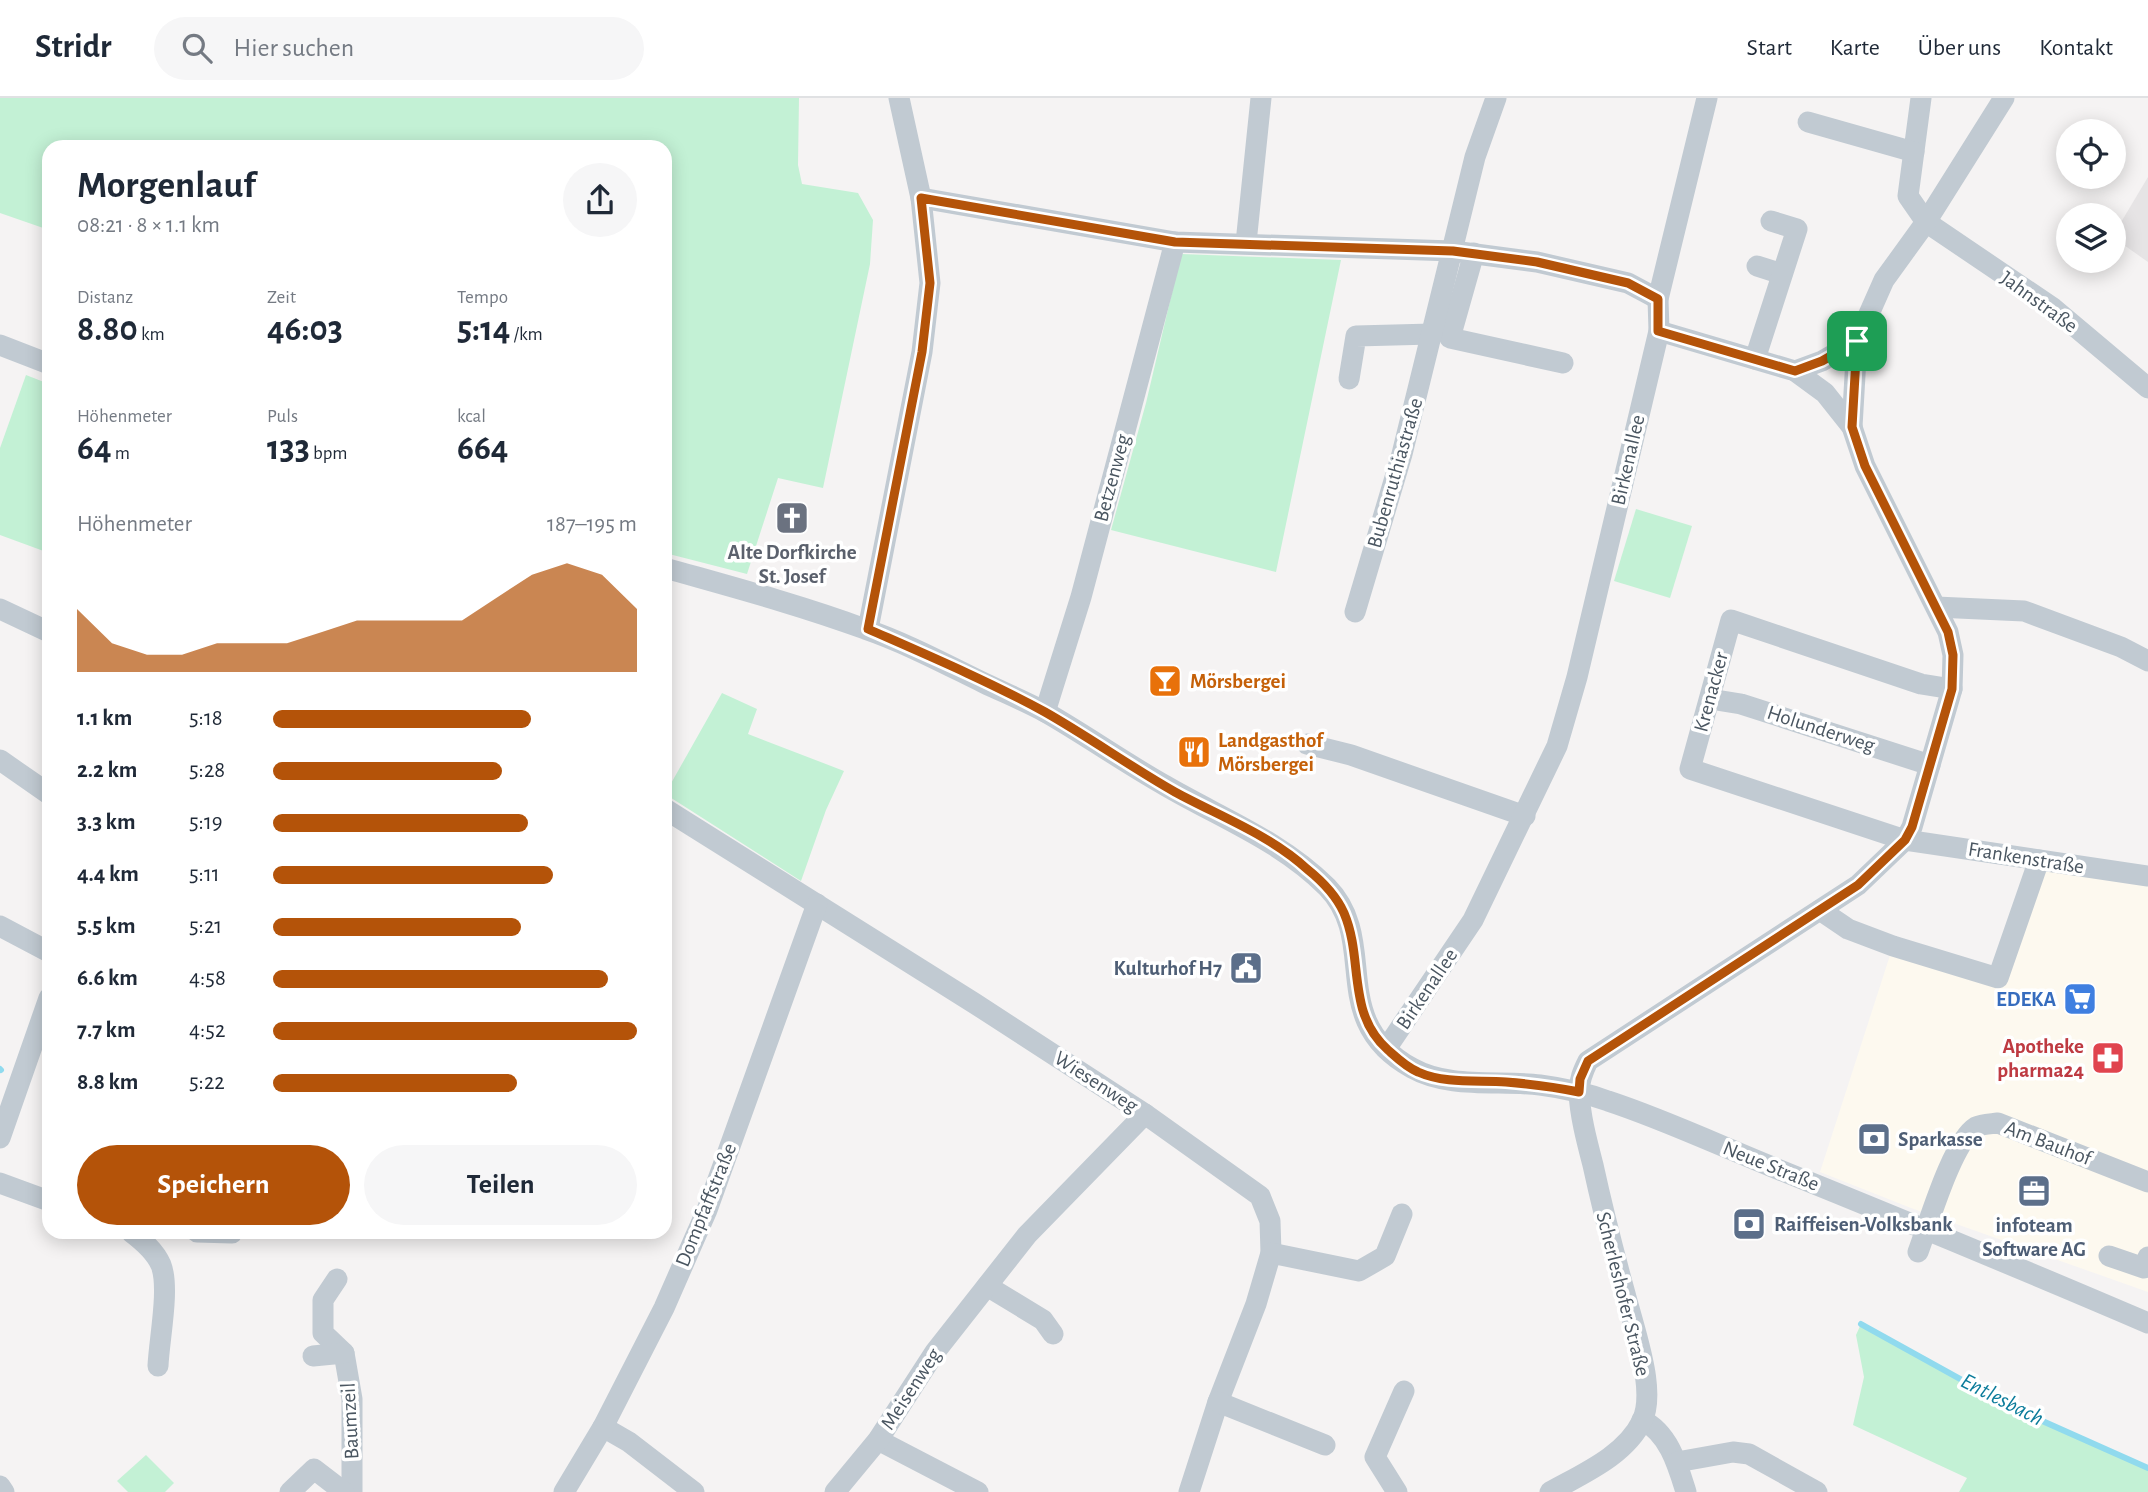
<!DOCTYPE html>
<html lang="de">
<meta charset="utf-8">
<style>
body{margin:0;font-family:"Alegreya Sans",sans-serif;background:#f6f6f7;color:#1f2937;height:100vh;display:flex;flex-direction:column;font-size:26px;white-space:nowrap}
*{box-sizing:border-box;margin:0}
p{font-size:23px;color:#747a83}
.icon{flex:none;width:38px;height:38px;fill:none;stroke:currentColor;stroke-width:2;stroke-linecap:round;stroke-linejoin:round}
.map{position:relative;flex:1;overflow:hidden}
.drawer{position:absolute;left:42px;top:42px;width:630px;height:1099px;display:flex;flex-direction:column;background:#fff;border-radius:21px;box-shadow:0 4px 18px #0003}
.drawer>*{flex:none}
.fabs{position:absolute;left:2056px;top:21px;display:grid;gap:14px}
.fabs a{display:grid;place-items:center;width:70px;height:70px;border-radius:50%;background:#fff;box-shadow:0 4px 18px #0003;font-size:35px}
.pin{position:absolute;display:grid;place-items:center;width:60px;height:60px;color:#fff;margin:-30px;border-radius:14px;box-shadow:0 4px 10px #0006}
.round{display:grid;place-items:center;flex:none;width:74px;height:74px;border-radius:37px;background:#f6f6f7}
.summary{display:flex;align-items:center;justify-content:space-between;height:119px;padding:0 35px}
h1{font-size:38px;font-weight:600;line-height:52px}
.metrics{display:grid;grid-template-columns:repeat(3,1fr);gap:10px;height:119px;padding:7px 35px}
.metrics div{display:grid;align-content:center}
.metrics b{font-size:35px;font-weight:600}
.metrics small{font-size:19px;font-weight:400}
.metrics p{font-size:19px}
.chart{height:196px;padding:14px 35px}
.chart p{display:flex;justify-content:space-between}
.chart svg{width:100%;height:126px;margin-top:7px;fill:#b45309;opacity:.7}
.cta{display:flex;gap:14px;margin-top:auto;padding:14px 35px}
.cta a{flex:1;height:80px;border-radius:42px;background:#b45309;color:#fff;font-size:28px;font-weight:600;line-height:80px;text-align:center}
.cta a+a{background:#f6f6f7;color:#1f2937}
ul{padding:0 35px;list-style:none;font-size:23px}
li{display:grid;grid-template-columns:112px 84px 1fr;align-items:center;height:52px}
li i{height:18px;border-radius:9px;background:#b45309}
header{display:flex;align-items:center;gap:42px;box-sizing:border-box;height:98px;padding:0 35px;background:#fff;border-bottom:2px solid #e0e1e3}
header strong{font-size:33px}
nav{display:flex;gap:38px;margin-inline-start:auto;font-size:24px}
.search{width:490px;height:63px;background:#f6f6f7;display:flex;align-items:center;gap:18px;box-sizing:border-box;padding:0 24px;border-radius:38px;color:#747a83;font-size:26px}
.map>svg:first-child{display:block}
.commercial{fill:#fdf9ef}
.education{fill:#e6e4e5}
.green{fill:#c3f1d5}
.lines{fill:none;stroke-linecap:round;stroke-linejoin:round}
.stream{stroke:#90daee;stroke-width:6}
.minor{stroke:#c1cad2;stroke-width:21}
.route-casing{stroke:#fff;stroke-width:14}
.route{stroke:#b45309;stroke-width:9}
.labels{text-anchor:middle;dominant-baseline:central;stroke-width:7;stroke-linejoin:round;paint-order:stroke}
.street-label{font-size:21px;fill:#4a5661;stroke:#fff}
.worship-label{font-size:21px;font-weight:bold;fill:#5b616d;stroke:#fff}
.food-label{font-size:21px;font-weight:bold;fill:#c56008;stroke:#fff;text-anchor:start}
.service-label{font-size:21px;font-weight:bold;fill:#4e5e75;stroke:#fff;text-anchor:start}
.shop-label{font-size:21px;font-weight:bold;fill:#366cbe;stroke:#fff;text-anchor:end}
.health-label{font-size:21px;font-weight:bold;fill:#be3a42;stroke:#fff;text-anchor:end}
.water-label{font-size:23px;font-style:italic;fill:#0c7c9b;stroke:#fff}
</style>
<header>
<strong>Stridr</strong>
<div class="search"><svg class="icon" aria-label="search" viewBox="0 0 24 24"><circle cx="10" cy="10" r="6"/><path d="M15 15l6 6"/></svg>Hier suchen</div>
<nav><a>Start</a><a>Karte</a><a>Über uns</a><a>Kontakt</a></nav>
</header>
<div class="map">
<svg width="2148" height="1394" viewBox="0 0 2148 1394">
<rect width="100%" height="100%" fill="#f5f3f3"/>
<polygon class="commercial" points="2039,762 2148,780 2148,1194 1911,1110 1820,1074 1893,848 1998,880"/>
<polygon class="education" points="2148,79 2148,164 2114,140 2114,136"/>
<g class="green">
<polygon points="0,0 799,0 798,67 802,86 858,95 873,122 870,166 823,390 778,380 747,476 665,455 665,49 49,49 49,132 0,115"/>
<polygon points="1181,156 1341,162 1276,474 1111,432 1146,305"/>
<polygon points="26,277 49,286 49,455 0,437 0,350"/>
<polygon points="1636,411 1692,428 1670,500 1614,483"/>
<polygon points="722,595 757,611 748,636 844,673 826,712 801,783 665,696"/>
<polygon points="1861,1226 2011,1309 2148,1370 2148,1394 1959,1394 1967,1380 1853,1327 1864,1279 1856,1237"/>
<polygon points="146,1357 174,1385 165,1394 128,1394 117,1383"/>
</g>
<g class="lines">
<g class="stream">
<polyline points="0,971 1,972"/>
<polyline points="1861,1226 2011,1309 2148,1370"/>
</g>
<g class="minor">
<polyline points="1921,0 1908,98 1926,124 2053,210 2148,290"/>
<polyline points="1808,24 1914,54"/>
<polyline points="921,100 1175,144 1453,153 1537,164 1628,185 1658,201"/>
<polyline points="1246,145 1261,0"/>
<polyline points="1474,155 1450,240 1563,265"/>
<polyline points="1757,168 1782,176"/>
<polyline points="0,247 49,266"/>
<polyline points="1755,261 1797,131 1771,123"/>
<polyline points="1795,273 1822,263 1857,243"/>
<polyline points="1349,281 1356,238 1432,236"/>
<polyline points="1852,329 1857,243 1884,182 1926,124 2004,0"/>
<path d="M665 470C732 489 800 507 865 531 906 545 945 566 984 585 1005 595 1027 604 1047 615 1087 638 1125 665 1166 688 1221 720 1281 743 1327 789 1381 844 1325 922 1412 970 1449 991 1499 982 1540 987 1563 990 1586 995 1608 1003 1663 1021 1716 1046 1770 1068 1896 1119 2022 1171 2148 1225"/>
<polyline points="1936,509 2024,513 2121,549 2148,563"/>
<polyline points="0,511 49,534"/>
<polyline points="1355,514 1402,356 1475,59 1496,0"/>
<polyline points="868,531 922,254 930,185 921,100 899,0"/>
<polyline points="1952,591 1921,586 1731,522 1690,671 1905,742 2148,778"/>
<polyline points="1710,601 1741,606 1930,667"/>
<polyline points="1045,614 1081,499 1175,144"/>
<polyline points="1307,646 1351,657 1525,718"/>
<polyline points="0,662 49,696"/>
<polyline points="665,711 974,905 1145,1016 1260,1098 1270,1123 1271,1155 1256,1206 1218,1304 1189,1394"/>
<polyline points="1820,812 1848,831 1893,848 1998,880 2039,762"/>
<polyline points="0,828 49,854"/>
<polyline points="1386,951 1473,822 1557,648 1577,579 1659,233 1658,201 1707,0"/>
<polyline points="0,1040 49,900"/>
<polyline points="0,1085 49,1103"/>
<path d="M131 1134C143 1143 155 1153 161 1167 170 1190 159 1242 158 1268"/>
<polyline points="197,1134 232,1135"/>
<path d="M1918 1154C1929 1125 1952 1044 1976 1029 1982 1026 1991 1026 1998 1025L2148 1084"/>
<polyline points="1271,1155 1359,1173 1385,1158 1402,1116"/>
<polyline points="2109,1158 2144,1170 2148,1159"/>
<polyline points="337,1181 323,1202 323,1235 344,1255 352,1301 352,1394"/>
<polyline points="987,1188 1043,1222 1053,1236"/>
<polyline points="313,1258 344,1255"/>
<polyline points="1218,1304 1325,1347"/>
<path d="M1642 1322C1669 1335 1678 1368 1686 1394"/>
<polyline points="603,1329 629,1344 694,1394"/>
<polyline points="878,1342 978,1394"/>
<polyline points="1677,1364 1733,1354 1749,1356 1817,1394"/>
<polyline points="0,1388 4,1394"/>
<polyline points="290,1394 314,1371 344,1394"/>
<polyline points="564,1394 603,1329 664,1210 707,1112 817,806"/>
<polyline points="835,1394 878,1342 935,1254 1027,1137 1145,1016"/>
<polyline points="1397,1394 1375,1359 1404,1293"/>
<path d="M1550 1394C1582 1376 1625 1358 1642 1323 1654 1298 1641 1254 1634 1228 1619 1175 1605 1122 1593 1067 1587 1044 1580 1018 1579 994 1579 982 1583 973 1588 963L1858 787 1905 742 1912 729 1952 591 1953 557 1948 534 1865 368 1852 329 1825 295 1795 273 1659 233"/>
</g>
</g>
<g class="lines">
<defs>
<path id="route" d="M921 100 1175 144 1453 153 1537 164 1628 185 1658 201V233L1795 273 1822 263 1857 243 1852 329 1865 368 1948 534 1953 557 1952 591 1912 729 1905 742 1858 787 1588 963 1580 981 1579 994C1555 989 1531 986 1506 984 1477 982 1445 986 1418 974 1406 969 1397 960 1388 952 1346 915 1364 862 1344 815 1336 797 1322 783 1307 771 1270 737 1219 718 1175 694 1131 669 1089 639 1045 614 988 583 927 557 868 531L922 254 930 185Z"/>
</defs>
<use href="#route" class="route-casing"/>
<use href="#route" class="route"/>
</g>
<defs>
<symbol id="church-square" viewBox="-11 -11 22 22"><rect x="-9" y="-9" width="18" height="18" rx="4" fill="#6b7280" stroke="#fff"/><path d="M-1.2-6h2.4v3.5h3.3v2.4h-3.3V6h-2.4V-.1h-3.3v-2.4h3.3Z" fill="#fff"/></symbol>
<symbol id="bar-square" viewBox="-11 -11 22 22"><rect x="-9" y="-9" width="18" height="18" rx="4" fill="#e8710a" stroke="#fff"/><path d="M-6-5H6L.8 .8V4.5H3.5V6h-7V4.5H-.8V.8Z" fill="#fff"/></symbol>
<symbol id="restaurant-square" viewBox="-11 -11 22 22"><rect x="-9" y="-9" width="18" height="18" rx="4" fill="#e8710a" stroke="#fff"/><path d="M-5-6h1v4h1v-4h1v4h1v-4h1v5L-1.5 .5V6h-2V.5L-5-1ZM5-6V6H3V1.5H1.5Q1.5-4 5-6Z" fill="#fff"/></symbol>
<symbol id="civic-square" viewBox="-11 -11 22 22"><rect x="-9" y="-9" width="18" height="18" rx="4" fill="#5c6f8a" stroke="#fff"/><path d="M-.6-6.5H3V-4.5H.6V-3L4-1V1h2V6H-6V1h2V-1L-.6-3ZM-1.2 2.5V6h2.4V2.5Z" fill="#fff"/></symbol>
<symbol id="supermarket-square" viewBox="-11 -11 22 22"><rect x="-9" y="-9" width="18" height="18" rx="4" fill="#3f7fe0" stroke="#fff"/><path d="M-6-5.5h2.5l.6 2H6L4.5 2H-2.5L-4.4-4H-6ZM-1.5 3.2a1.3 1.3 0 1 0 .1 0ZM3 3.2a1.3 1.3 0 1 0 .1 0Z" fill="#fff"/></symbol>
<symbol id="pharmacy-square" viewBox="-11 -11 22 22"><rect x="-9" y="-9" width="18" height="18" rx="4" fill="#e0444e" stroke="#fff"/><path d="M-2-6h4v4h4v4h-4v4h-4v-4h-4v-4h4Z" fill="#fff"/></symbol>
<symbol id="bank-square" viewBox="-11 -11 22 22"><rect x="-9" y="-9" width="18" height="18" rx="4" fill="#5c6f8a" stroke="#fff"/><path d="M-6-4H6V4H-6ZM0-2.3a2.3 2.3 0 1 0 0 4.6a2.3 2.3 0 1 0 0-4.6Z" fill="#fff"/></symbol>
<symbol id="office-square" viewBox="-11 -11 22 22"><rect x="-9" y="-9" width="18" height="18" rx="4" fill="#5c6f8a" stroke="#fff"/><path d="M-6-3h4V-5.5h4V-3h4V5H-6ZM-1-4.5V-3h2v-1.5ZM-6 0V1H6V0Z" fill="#fff"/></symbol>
</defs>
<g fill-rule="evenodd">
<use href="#church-square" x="773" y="401" width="38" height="38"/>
<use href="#bar-square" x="1146" y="564" width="38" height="38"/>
<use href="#restaurant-square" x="1175" y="635" width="38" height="38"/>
<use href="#civic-square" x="1227" y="851" width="38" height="38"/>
<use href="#supermarket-square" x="2061" y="882" width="38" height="38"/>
<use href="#pharmacy-square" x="2089" y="941" width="38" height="38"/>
<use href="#bank-square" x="1855" y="1022" width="38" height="38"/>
<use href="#office-square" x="2015" y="1074" width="38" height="38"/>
<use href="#bank-square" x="1730" y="1107" width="38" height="38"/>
</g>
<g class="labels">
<g class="street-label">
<text transform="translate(2039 204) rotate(36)">Jahnstraße</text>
<text transform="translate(1628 362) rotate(-77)">Birkenallee</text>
<text transform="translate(1395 375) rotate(-74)">Bubenruthiastraße</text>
<text transform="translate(1112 380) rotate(-75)">Betzenweg</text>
<text transform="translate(1711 594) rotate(-75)">Krenacker</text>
<text transform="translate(1821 631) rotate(18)">Holunderweg</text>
<text transform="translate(2026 760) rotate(9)">Frankenstraße</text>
<text transform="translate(1427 891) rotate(-56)">Birkenallee</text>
<text transform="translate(1096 984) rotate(33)">Wiesenweg</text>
<text transform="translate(2048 1045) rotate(21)">Am Bauhof</text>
<text transform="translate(1771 1068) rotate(22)">Neue Straße</text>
<text transform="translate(706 1107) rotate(-68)">Dompfaffstraße</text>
<text transform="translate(1623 1196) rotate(76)">Scherleshofer Straße</text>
<text transform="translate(911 1291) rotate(-57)">Meisenweg</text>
<text transform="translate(350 1323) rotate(-93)">Baumzeil</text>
</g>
<g class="worship-label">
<text x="792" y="454">Alte Dorfkirche<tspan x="792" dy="24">St. Josef</tspan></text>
</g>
<g class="food-label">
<text x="1190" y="583">Mörsbergei</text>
<text x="1218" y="642">Landgasthof<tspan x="1218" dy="24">Mörsbergei</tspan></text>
</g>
<g class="service-label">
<text x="1222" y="870" text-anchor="end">Kulturhof H7</text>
<text x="1898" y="1041">Sparkasse</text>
<text x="1774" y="1126">Raiffeisen-Volksbank</text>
<text x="2034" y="1127" text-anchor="middle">infoteam<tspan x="2034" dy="24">Software AG</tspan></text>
</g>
<g class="shop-label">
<text x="2056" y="901">EDEKA</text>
</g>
<g class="health-label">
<text x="2084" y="948">Apotheke<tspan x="2084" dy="24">pharma24</tspan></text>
</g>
<g class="water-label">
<text transform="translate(2002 1302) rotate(27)">Entlesbach</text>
</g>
</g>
</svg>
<div class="fabs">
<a><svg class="icon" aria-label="locate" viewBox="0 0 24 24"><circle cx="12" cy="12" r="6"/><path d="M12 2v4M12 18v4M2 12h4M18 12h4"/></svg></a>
<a><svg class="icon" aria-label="layers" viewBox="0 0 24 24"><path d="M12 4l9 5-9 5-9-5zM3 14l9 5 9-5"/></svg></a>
</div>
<div class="pin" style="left:1857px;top:243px;background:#1e9e55"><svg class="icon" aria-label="arrive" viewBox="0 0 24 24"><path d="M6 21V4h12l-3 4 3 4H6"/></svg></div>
<section class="drawer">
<div class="summary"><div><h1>Morgenlauf</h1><p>08:21 · 8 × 1.1 km</p></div><a class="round"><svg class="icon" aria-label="share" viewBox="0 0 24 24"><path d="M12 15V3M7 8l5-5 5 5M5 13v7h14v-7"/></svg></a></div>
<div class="metrics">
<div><p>Distanz</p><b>8.80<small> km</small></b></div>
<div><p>Zeit</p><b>46:03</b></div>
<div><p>Tempo</p><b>5:14<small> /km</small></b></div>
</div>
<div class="metrics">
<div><p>Höhenmeter</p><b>64<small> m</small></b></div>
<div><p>Puls</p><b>133<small> bpm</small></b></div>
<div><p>kcal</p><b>664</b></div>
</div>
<div class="chart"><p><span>Höhenmeter</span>187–195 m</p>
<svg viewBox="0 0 160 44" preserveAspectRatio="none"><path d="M0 44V22L10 34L20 38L30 38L40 34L50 34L60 34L70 30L80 26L90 26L100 26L110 26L120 18L130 10L140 6L150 10L160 22V44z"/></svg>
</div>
<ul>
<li><b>1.1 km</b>5:18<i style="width:71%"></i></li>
<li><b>2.2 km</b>5:28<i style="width:63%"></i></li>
<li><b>3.3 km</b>5:19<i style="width:70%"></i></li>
<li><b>4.4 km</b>5:11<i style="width:77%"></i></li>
<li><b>5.5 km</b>5:21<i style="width:68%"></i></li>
<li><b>6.6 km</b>4:58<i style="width:92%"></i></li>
<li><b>7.7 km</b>4:52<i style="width:100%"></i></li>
<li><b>8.8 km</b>5:22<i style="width:67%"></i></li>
</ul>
<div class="cta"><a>Speichern</a><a>Teilen</a></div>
</section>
</div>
